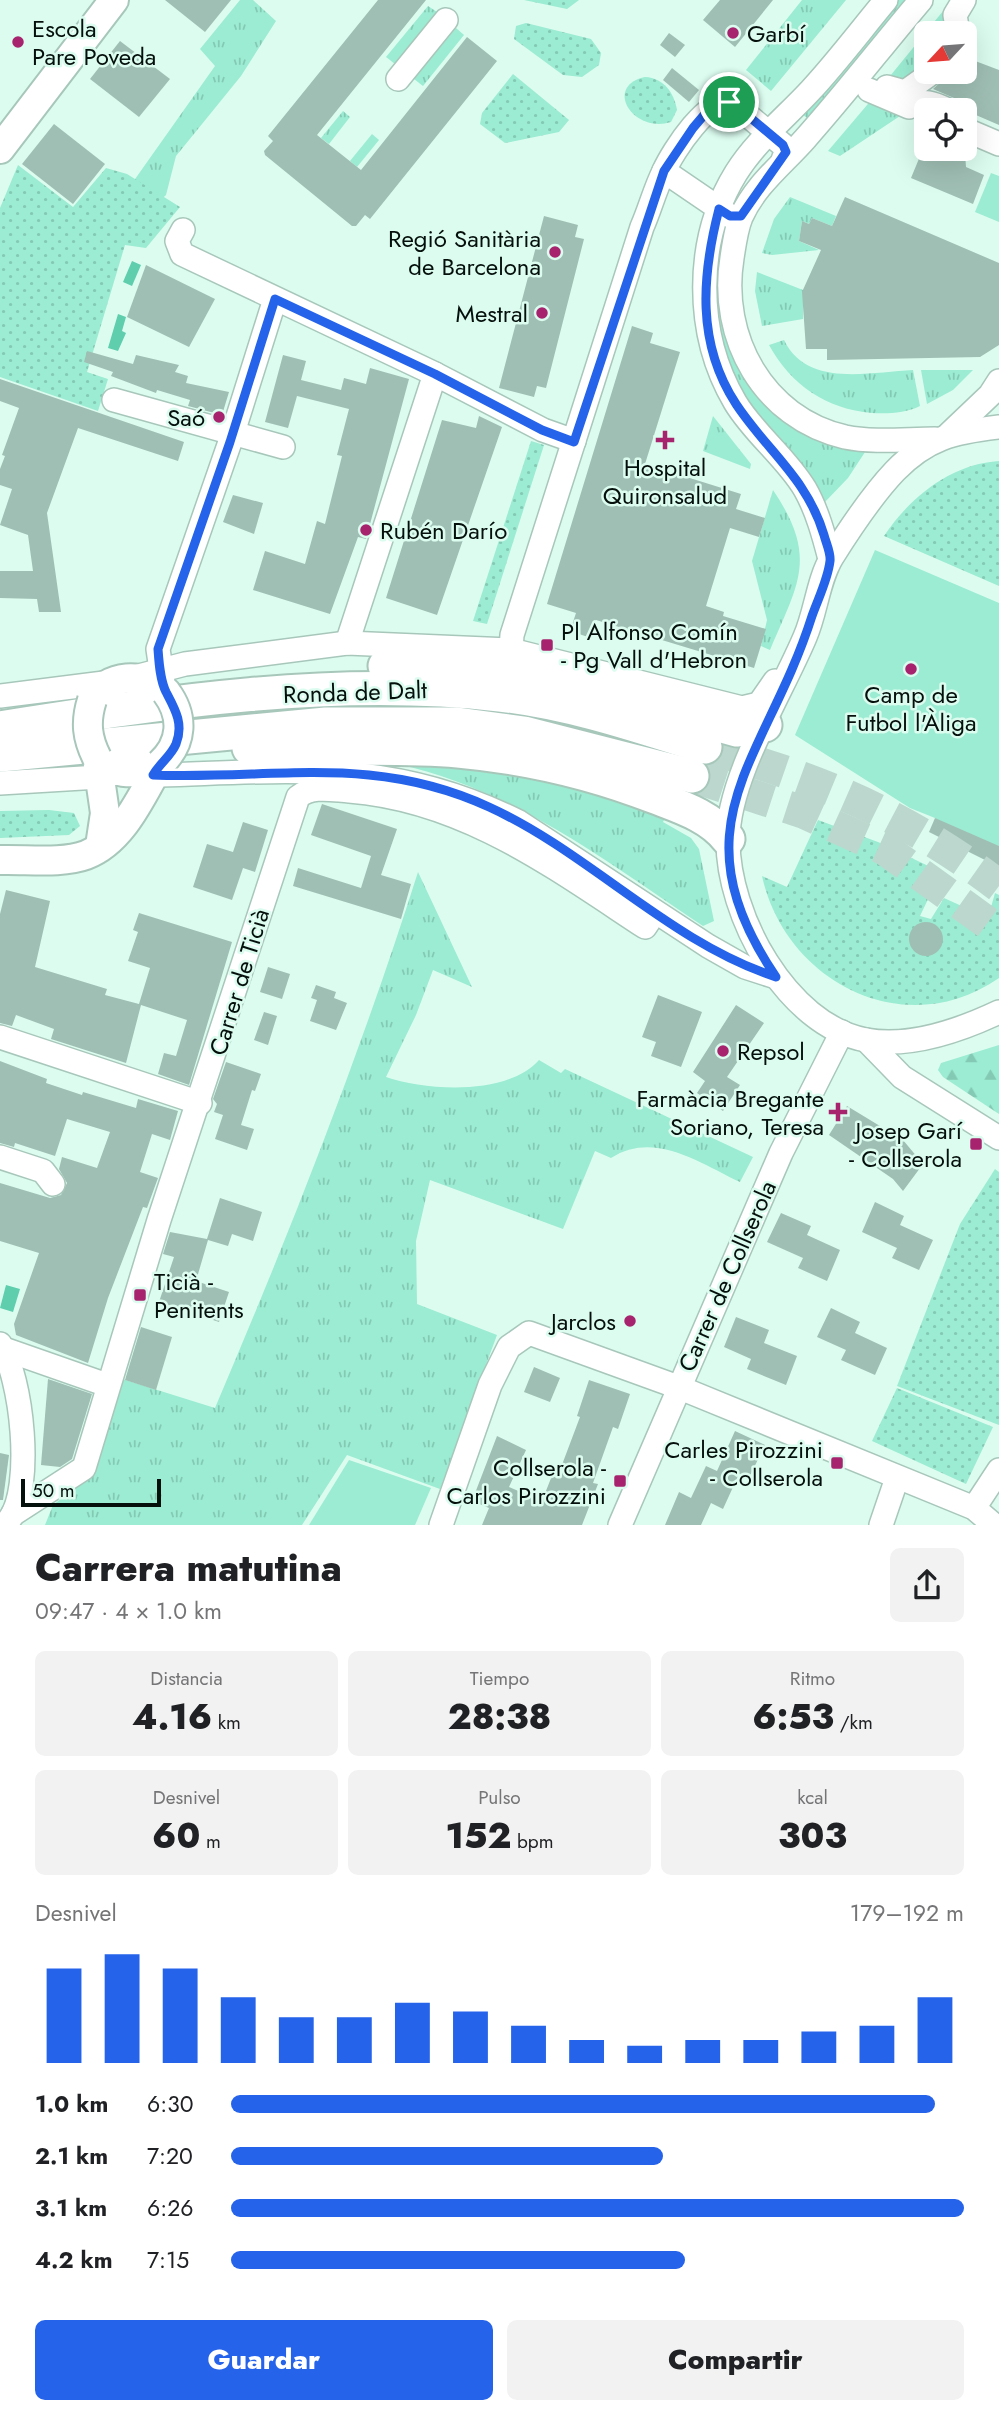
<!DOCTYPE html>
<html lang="es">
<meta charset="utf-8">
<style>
body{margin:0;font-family:Jost,sans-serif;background:#f2f2f2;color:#202124;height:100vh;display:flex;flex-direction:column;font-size:26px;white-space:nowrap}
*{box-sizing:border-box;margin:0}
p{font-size:23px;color:#757577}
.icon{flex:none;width:38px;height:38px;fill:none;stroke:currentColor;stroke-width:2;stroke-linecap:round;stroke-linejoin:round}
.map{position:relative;height:1525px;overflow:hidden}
.details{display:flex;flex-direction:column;background:#fff;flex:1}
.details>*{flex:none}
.needle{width:46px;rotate:244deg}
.buttons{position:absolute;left:914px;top:21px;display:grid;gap:14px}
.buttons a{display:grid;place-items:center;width:63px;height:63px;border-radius:10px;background:#fff;box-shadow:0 7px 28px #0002;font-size:35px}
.scale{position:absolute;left:21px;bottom:18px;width:140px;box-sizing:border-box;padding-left:7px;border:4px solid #050f0b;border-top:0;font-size:19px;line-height:24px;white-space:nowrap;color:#050f0b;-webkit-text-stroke:5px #dcfcf0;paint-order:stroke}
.pin{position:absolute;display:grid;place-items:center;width:60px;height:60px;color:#fff;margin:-30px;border:4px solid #fff;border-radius:50%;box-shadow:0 2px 7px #0007}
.round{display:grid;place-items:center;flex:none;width:74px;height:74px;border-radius:10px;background:#f2f2f2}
.overview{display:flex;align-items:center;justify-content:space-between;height:119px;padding:0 35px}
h1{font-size:38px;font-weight:800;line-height:52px}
.metrics{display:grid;grid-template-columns:repeat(3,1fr);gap:10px;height:119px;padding:7px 35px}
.metrics div{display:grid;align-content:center;border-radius:10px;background:#f2f2f2;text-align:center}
.metrics b{font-size:35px;font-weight:800}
.metrics small{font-size:19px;font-weight:400}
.metrics p{font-size:19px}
.chart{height:196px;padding:14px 35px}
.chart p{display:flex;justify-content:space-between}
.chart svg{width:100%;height:126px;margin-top:7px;stroke:#2563eb;stroke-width:6}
.button{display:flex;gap:14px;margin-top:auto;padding:14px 35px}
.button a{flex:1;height:80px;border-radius:10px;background:#2563eb;color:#fff;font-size:28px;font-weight:800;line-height:80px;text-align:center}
.button a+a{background:#f2f2f2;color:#202124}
ul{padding:0 35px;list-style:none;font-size:23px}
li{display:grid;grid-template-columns:112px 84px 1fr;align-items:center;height:52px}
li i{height:18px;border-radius:9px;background:#2563eb}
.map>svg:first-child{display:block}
.grass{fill:url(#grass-tufts)}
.forest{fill:url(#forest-firs)}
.park{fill:url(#park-dots)}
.pitch{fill:#9becd2}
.water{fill:#5ecead}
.building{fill:#a0bfb4}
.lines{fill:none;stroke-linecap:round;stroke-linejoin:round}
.highway-tunnel{stroke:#bcd8ce;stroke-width:33;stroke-dasharray:33 17;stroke-linecap:butt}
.minor-casing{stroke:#a8c7bb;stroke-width:26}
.major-casing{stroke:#a8c7bb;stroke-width:32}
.highway-casing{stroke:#a8c7bb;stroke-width:37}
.minor{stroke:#fff;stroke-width:23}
.major{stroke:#fff;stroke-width:28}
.highway{stroke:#fff;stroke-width:33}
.major-bridge-casing{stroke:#a8c7bb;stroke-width:32;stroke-linecap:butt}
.major-bridge{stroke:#fff;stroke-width:28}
.route-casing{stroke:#fff;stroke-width:14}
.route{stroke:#2563eb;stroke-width:9}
.poi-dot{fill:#a7236e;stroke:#dcfcf0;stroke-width:2.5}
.labels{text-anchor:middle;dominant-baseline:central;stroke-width:5;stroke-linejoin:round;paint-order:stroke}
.poi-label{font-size:24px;fill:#050f0b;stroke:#dcfcf0;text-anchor:end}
.street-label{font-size:24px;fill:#050f0b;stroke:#dcfcf0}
</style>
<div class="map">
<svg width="999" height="1525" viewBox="0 0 999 1525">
<defs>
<pattern id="grass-tufts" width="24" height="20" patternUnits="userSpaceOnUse" patternTransform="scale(1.75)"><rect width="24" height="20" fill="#9becd2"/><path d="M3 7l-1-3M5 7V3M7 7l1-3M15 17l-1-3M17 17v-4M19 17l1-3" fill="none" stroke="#84c9b3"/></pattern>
<pattern id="forest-firs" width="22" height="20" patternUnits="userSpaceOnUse" patternTransform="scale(1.75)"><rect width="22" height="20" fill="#9becd2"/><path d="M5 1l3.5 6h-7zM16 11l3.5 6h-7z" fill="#84c9b3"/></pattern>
<pattern id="park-dots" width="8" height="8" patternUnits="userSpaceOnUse" patternTransform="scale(1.75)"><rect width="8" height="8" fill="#9becd2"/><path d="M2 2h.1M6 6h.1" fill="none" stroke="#84c9b3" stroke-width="1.8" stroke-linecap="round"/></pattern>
</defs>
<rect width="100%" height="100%" fill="#dcfcf0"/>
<g class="grass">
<polygon points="240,0 253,0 276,21 241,76 176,156 166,195 108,251 98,232 54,228 128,189 215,66 200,49"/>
<polygon points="802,0 846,0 771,91 746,70"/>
<polygon points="896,0 907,0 808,119 801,113"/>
<polygon points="952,0 952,33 926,33 926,70 906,85 886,81"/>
<polygon points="428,6 437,12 395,64 386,57"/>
<polygon points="456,28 464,35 423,86 414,79"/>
<polygon points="873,98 906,112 840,156 828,151"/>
<polygon points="343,111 350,117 329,144 321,138"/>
<polygon points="372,134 379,140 357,167 350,161"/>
<polygon points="790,197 836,216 832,226 812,218 809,224 802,221 799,241 819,250 772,255 762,253 774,219"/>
<path d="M720 242 726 244 741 368 867 449 848 478 824 503C803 467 773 437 749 403 716 355 710 298 720 242Z"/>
<polygon points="757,272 803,290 803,319 762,326 755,291"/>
<path d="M784 340C807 388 869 372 913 370L920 406C906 413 888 414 872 413 826 409 791 385 769 345Z"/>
<polygon points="921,370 973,370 953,390 927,404"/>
<polygon points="713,416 751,464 750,469 703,451"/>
<path d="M773 490C818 557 799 582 770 650L761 646 767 620 752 561Z"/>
<path d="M485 762 667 814 663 822 691 838 699 849 714 921 703 926C604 860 516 791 398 764Z"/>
<path d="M418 872 472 987 433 970 416 1015 386 1077C427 1091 507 1096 539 1060L561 1073 565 1069 753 1157 740 1182C700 1163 654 1130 611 1158L595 1151 563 1229 430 1180 416 1241 417 1304 497 1335 440 1489 347 1455 302 1525H45L53 1505 84 1481 119 1378 215 1408C290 1232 360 1055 418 872Z"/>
</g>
<polygon class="forest" points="999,1045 999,1114 943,1077 938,1070 941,1063"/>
<g class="park">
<polygon points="524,0 579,0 567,9"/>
<polygon points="526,23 591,39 601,53 599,65 582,77 563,75 514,39 516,26"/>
<polygon points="513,74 569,120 559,132 505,143 480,124 482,113"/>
<path d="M645 77C664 78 674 93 677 110L671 122C633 134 603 86 645 77Z"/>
<polygon points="18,165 73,207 106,168 127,174 180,207 146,248 125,245 87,372 108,379 98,411 0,377 0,208"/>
<polygon points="531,441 544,445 487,624 473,621"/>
<path d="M999 461V586L884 536C910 497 951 464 999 461Z"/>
<polygon points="49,810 74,813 80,826 69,835 0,838 0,811"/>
<path d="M818 820 878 842 941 872 920 916 931 919 944 898 988 918 995 893 999 895V978C904 1044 785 981 762 876L787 887Z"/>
<polygon points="995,1169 999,1172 999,1425 897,1386 960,1224"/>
<polygon points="897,1388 993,1427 966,1484 872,1441"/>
</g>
<g class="pitch">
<polygon points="991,173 999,176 999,222 975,212"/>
<polygon points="875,550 999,603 999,867 935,818 910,808 795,735"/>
<polygon points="349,1460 431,1488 415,1525 309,1525"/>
</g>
<g class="water">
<polygon points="132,261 141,265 132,286 123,282"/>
<polygon points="118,314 126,317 122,331 126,333 118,351 108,348"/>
<polygon points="6,1285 20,1289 13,1312 0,1308"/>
</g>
<g class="building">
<polygon points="165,0 231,0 205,32"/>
<polygon points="378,0 426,0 317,135 361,170 467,37 497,61 370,219 365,215 356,226 352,226 265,155 264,151 273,141 268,136"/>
<polygon points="720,0 773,0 735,47 703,20"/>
<polygon points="669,33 685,45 675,57 660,45"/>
<polygon points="120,41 170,79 139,117 90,79"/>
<polygon points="970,59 999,70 999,125 962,109 954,98 933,89 952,72 964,72 964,63"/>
<polygon points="672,68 699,90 689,102 663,80"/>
<polygon points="54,124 105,164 73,204 22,164"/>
<polygon points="923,149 955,149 965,153 966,167 984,175 973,204 911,178"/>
<polygon points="845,197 999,263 999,345 980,357 827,360 827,349 806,349 802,292 821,250 799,241 802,221 809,224 812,218 832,226"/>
<polygon points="544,216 578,225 575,237 584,239 546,388 537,386 534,397 499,388"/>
<polygon points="146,265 215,299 189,347 127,317"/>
<polygon points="632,326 653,333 650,343 680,352 645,464 741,494 736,509 765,518 759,537 730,528 706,606 724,612 723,616 766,629 754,668 596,620 591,638 570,631 576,613 547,604"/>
<polygon points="87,351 133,364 136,355 179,365 175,372 188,376 186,383 229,392 222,415 188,406 190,400 157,390 156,393 111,376 113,372 84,362"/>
<polygon points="283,355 306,361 301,380 341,390 344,378 366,384 370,368 409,379 366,539 358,537 330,614 253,590 265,551 305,564 317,521 325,524 342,456 337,455 349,409 297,396 288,428 265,422"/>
<polygon points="0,379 184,442 178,461 78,428 47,513 61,612 39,612 37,599 0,598 0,571 33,571 28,535 0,525 12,489 0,485 0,469 5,456 2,455 19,408 0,401"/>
<polygon points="479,416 502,427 437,615 386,598 442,420 476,428"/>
<polygon points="233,495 263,503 254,534 223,522"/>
<polygon points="322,804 397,829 381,875 411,884 401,919 293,886 298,868 361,888 371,856 311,835"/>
<polygon points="935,818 999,846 999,867 929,832"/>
<polygon points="243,822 268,830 255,872 243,868 232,900 193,887 207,844 233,852"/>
<polygon points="6,890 50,901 35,967 107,989 105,995 139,1004 150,968 128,961 138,932 133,930 139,913 232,942 189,1085 158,1074 164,1053 176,1056 187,1020 141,1005 126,1063 51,1039 54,1029 16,1015 12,1026 0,1023 0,914"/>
<circle cx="926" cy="939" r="17"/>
<polygon points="268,967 290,974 282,999 260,992"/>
<polygon points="316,985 336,992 334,998 347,1003 336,1030 310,1021 317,1000 311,998"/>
<polygon points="658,995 702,1012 681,1067 651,1056 656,1042 642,1037"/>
<polygon points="736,1005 764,1023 727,1077 740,1085 723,1111 697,1093 705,1081 693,1072"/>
<polygon points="264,1012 277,1016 268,1045 254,1040"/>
<polygon points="0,1061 47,1079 46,1083 82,1095 83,1092 136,1108 138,1099 178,1111 170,1140 152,1134 140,1172 158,1178 147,1208 143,1207 108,1298 88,1363 16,1335 14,1324 39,1253 0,1241 0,1183 50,1198 61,1195 67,1183 59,1169 62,1157 97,1168 110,1132 67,1119 55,1156 15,1143 14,1147 0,1143"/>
<polygon points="226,1062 261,1074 255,1091 252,1090 241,1125 254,1129 247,1150 215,1139 223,1115 214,1112 217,1104 213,1099"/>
<polygon points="847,1106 903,1140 923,1164 903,1191 893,1179 829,1135"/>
<polygon points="220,1198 262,1212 253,1241 232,1234 228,1246 208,1240 196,1281 229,1292 219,1322 159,1302 174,1257 163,1254 170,1232 207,1239"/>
<polygon points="875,1202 904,1216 900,1225 933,1240 919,1270 892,1258 897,1248 862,1232"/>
<polygon points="781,1213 811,1226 807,1235 840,1250 827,1281 798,1268 803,1258 767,1242"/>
<polygon points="831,1308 860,1322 855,1333 887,1348 875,1375 841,1360 846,1350 817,1337"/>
<polygon points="736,1317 769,1330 764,1343 797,1356 786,1385 747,1369 751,1359 724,1347"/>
<polygon points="141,1327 172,1337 156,1390 125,1380"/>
<polygon points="534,1367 560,1378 550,1402 524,1392"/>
<polygon points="48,1379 92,1394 72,1459 60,1467 41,1465"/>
<polygon points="589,1380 630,1394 618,1429 613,1427 593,1483 598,1484 582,1525 482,1525 489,1508 472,1501 497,1436 526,1450 509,1487 542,1501 555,1468 560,1470 580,1417 577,1416"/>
<polygon points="735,1431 765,1445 749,1478 739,1474 723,1509 711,1503 701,1525 665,1525 679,1492 691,1498 706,1466 717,1471"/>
<polygon points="0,1453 9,1455 3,1500 0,1500"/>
</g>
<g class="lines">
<g class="highway-tunnel">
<path d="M705 747C821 780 902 813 999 886"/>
<polyline points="692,776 803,812 885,849 999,931"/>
</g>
<defs>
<g id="minor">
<path d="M921 0C882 46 845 94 805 139 782 165 756 184 741 217 736 229 734 245 732 258 719 337 763 418 845 437 874 443 906 439 935 439"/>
<polyline points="958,33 955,15 964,0"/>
<polyline points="398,79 446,20"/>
<polyline points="887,87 905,92 933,72"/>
<path d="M869 90 909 107C924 99 933 103 948 110"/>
<polyline points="964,129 999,144"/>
<polyline points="664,171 730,216"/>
<polyline points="183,230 177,241 182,254 435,374 543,430 574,441"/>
<polyline points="114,400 283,447"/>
<path d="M999 427C954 432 927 438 895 471 874 493 849 530 832 557 818 580 816 612 805 637 781 694 728 778 728 839 727 914 786 1025 866 1040 909 1048 961 1030 999 1012"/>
<polyline points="949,434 990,395 999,381"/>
<path d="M830 559C824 536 817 510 805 489 786 457 754 434 735 402 695 334 694 241 736 173 756 141 785 118 811 90 837 62 861 30 886 0"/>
<polyline points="347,643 435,374"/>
<path d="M511 650 512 635 642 227C650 209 655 189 664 171 673 151 709 95 733 103L783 145 786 152 783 160"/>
<polyline points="135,677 185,664 347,643 511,650 742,708 759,704 775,681"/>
<polyline points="163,683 158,649 230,442 275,299"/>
<polyline points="0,696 112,682"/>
<path d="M140 772 161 775C296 771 393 759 519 822L708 946 745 967 776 977"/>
<polyline points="0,783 99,777 116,773"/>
<polyline points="0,1037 200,1103"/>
<polyline points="866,1040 902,1077 999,1138"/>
<polyline points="0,1157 43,1171 53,1184"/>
<path d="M0 1344C22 1376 34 1489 9 1520"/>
<polyline points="4,1349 107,1385"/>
<polyline points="974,1508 999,1470"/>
<path d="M13 1514 84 1468 159 1220 298 797C312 785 332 790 349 791 464 800 552 866 645 927L655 912"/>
<polyline points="441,1525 490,1385 509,1347 529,1333 678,1387 974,1508 994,1525"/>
<polyline points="620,1525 781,1153 842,1032"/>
<polyline points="881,1525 897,1478"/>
</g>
<g id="major">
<polyline points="0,149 114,0"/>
<path d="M92 700C110 673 141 672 166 692"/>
<polyline points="97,758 105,813 100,846"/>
<path d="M97 758C117 776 136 776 160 764"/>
<path d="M0 860C26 859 62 864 86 855 123 841 142 795 160 764"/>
</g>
<g id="highway">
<polyline points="385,666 430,665 555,679 737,730 765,725"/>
<path d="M0 728C165 702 334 676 500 695 571 703 638 726 705 747"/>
<path d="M249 748C318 751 389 745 458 751 525 757 591 772 655 797 681 807 710 816 728 839"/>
<polyline points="0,755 326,724 457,724 524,733 692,776"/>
</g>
</defs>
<use href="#minor" class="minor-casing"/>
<use href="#major" class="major-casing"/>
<use href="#highway" class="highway-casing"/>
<use href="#minor" class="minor"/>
<use href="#major" class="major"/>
<use href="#highway" class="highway"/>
<defs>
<g id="major-bridge">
<path d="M92 700C85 722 87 738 97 758"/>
<path d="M160 764C183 743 184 716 166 692"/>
</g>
</defs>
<use href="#major-bridge" class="major-bridge-casing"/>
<use href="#major-bridge" class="major-bridge"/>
</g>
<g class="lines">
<defs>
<path id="route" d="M720 102 733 103 783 145 786 152 741 216H730L719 209C702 275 696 343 736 404 767 451 807 478 824 535 826 543 831 553 830 561 828 579 818 599 812 616 766 761 672 823 776 977 669 942 590 853 489 807 372 753 273 780 153 775 160 763 171 756 176 744 184 724 175 709 166 692 160 680 159 663 158 649L230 442 275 299 435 374 542 430 574 442 664 171 693 128 710 108Z"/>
</defs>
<use href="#route" class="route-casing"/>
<use href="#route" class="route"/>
</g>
<g class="poi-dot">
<circle cx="733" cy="33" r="7"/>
<circle cx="18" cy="42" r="7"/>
<circle cx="555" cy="252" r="7"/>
<circle cx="542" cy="313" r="7"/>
<circle cx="219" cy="417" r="7"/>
<path d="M661.5 429.5h7v7h7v7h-7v7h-7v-7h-7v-7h7z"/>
<circle cx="366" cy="530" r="7"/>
<rect x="540" y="638" width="14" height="14" rx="3.5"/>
<circle cx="911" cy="669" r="7"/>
<circle cx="723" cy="1051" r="7"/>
<path d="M834.5 1101.5h7v7h7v7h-7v7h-7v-7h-7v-7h7z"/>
<rect x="969" y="1137" width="14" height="14" rx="3.5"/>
<rect x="133" y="1288" width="14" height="14" rx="3.5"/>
<circle cx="630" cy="1321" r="7"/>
<rect x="830" y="1456" width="14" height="14" rx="3.5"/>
<rect x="613" y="1474" width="14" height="14" rx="3.5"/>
</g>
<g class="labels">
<g class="poi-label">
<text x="32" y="28" text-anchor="start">Escola<tspan x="32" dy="28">Pare Poveda</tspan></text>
<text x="747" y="33" text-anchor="start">Garbí</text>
<text x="541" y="238">Regió Sanitària<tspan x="541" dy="28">de Barcelona</tspan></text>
<text x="528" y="313">Mestral</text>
<text x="205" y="417">Saó</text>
<text x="665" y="467" text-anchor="middle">Hospital<tspan x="665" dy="28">Quironsalud</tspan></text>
<text x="380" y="530" text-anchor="start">Rubén Darío</text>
<text x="561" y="631" text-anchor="start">Pl Alfonso Comín<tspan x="561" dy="28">- Pg Vall d'Hebron</tspan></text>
<text x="911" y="694" text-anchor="middle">Camp de<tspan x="911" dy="28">Futbol l'Àliga</tspan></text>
<text x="737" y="1051" text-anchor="start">Repsol</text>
<text x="824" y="1098">Farmàcia Bregante<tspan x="824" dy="28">Soriano, Teresa</tspan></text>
<text x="962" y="1130">Josep Garí<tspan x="962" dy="28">- Collserola</tspan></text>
<text x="154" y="1281" text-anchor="start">Ticià -<tspan x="154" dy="28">Penitents</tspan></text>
<text x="616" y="1321">Jarclos</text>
<text x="823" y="1449">Carles Pirozzini<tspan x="823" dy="28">- Collserola</tspan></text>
<text x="606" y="1467">Collserola -<tspan x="606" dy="28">Carlos Pirozzini</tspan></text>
</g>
<g class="street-label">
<text transform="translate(355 692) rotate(-2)">Ronda de Dalt</text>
<text transform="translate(239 982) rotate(-73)">Carrer de Ticià</text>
<text transform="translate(727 1276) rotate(-66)">Carrer de Collserola</text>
</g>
</g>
</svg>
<div class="buttons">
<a><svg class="needle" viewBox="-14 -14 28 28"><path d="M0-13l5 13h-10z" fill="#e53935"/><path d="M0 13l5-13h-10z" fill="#757577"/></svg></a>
<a><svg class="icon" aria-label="locate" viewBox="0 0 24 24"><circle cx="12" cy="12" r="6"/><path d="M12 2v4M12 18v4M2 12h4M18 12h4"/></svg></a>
</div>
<div class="scale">50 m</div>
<div class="pin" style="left:729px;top:102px;background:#1e9e55"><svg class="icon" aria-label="arrive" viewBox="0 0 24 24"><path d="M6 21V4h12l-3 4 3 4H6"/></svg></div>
</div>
<section class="details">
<div class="overview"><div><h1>Carrera matutina</h1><p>09:47 · 4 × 1.0 km</p></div><a class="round"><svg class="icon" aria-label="share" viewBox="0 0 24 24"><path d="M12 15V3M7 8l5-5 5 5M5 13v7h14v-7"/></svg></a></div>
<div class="metrics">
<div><p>Distancia</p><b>4.16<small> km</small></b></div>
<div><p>Tiempo</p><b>28:38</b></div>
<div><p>Ritmo</p><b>6:53<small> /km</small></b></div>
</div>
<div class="metrics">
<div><p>Desnivel</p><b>60<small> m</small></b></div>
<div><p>Pulso</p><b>152<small> bpm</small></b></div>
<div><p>kcal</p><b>303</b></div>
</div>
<div class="chart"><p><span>Desnivel</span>179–192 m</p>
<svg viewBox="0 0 160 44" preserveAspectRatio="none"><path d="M5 44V11M15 44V6M25 44V11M35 44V21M45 44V28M55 44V28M65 44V23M75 44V26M85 44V31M95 44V36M105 44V38M115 44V36M125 44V36M135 44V33M145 44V31M155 44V21"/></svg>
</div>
<ul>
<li><b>1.0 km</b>6:30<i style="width:96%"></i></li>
<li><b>2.1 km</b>7:20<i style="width:59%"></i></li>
<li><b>3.1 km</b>6:26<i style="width:100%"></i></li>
<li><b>4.2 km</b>7:15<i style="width:62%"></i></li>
</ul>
<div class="button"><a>Guardar</a><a>Compartir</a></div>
</section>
